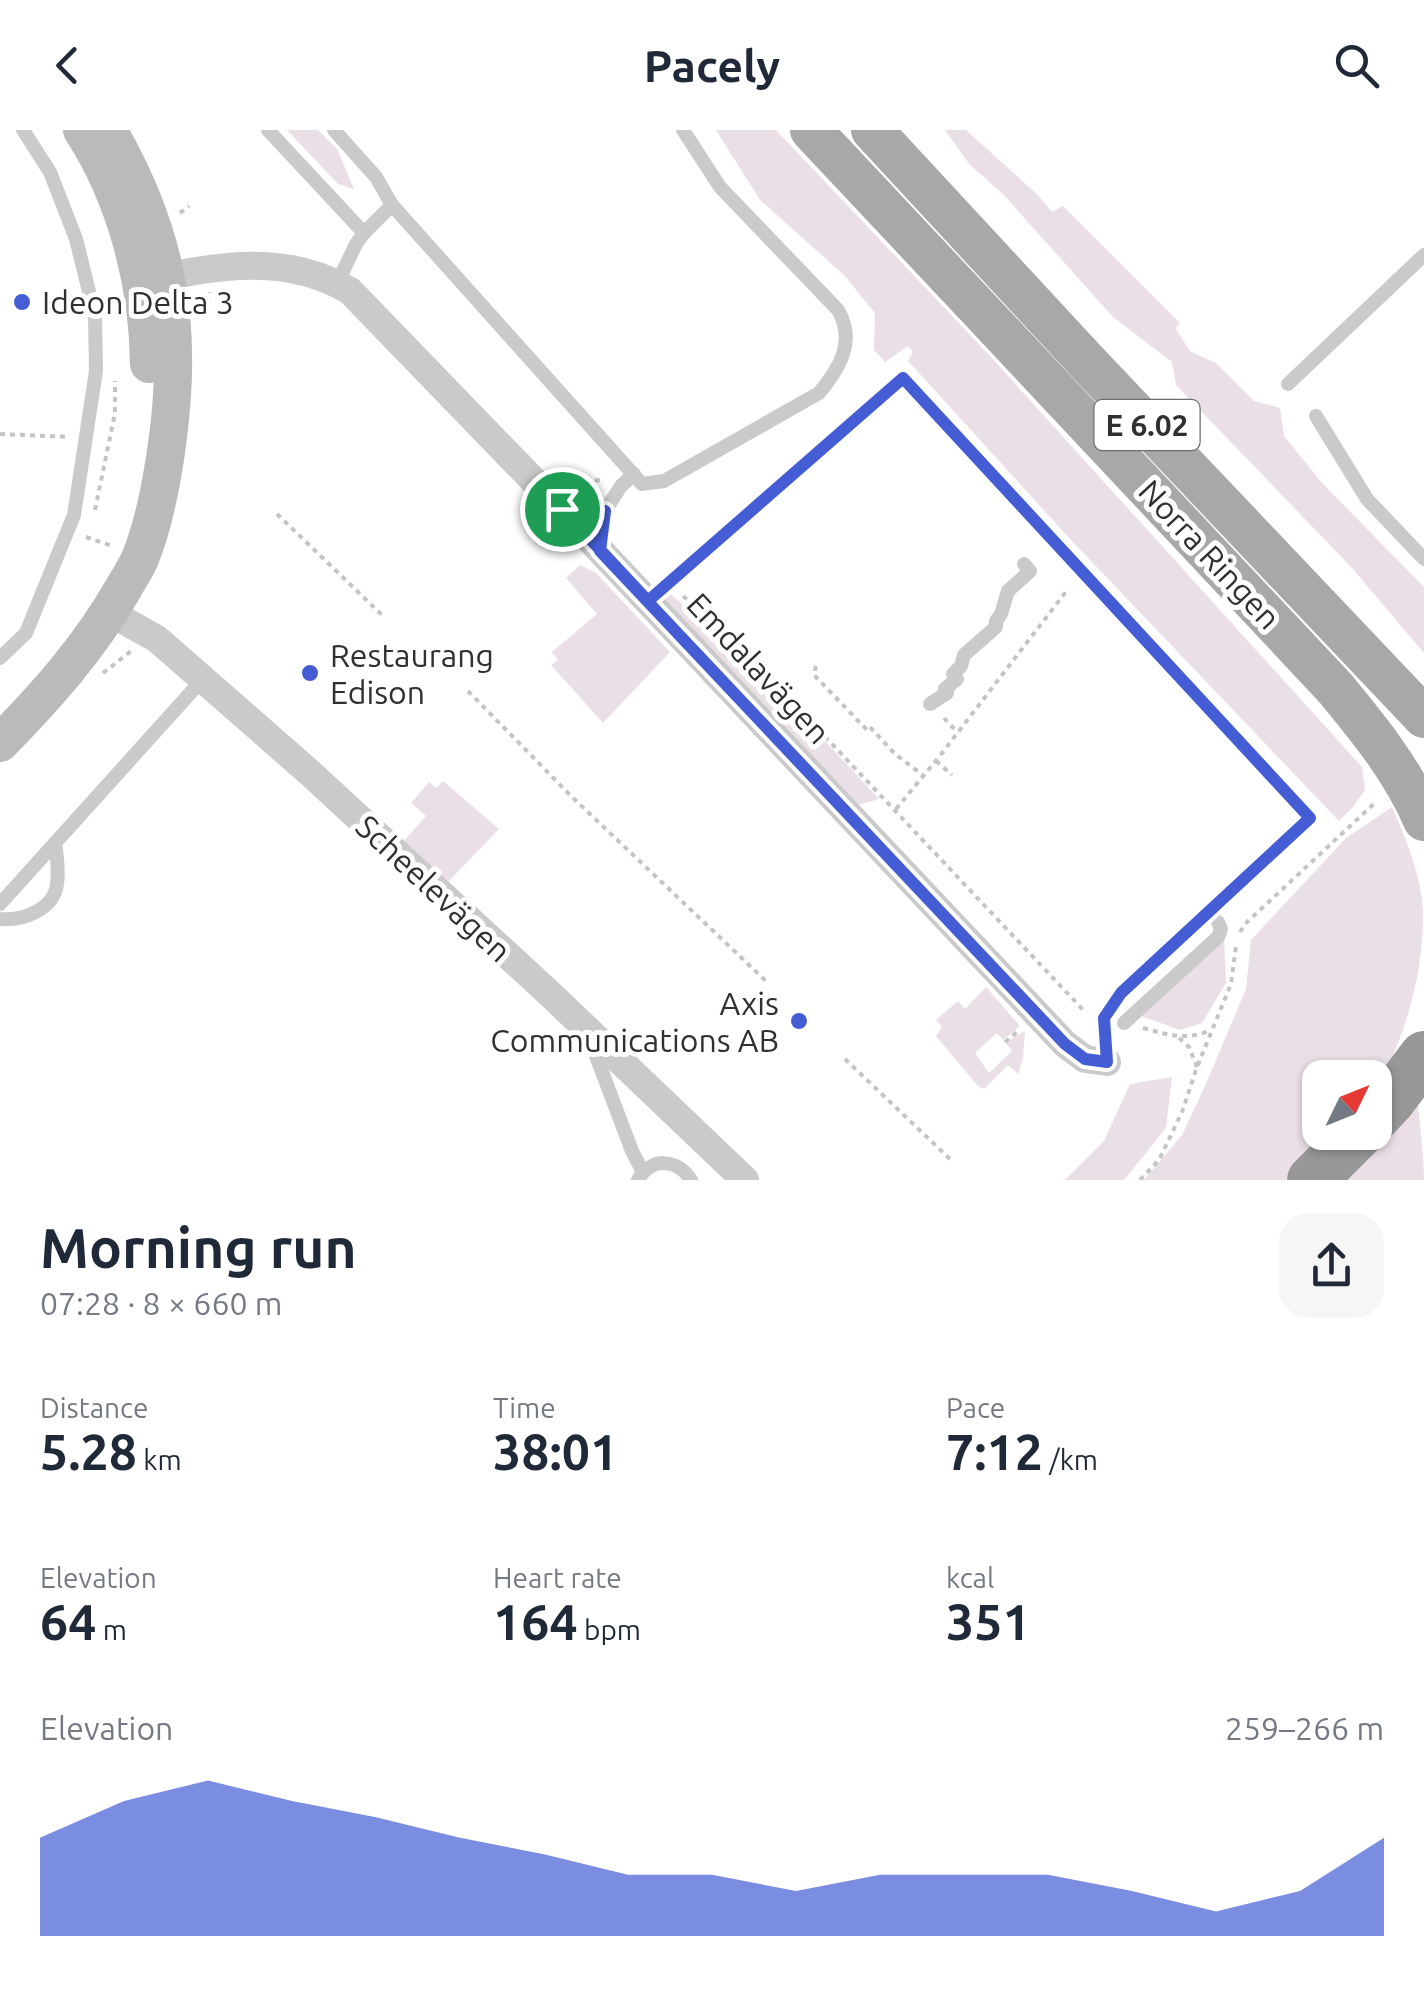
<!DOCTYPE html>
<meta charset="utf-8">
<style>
body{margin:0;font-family:Ubuntu,sans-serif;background:#f6f6f7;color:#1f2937;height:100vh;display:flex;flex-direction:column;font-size:38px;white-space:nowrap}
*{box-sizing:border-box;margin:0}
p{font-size:32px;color:#747a83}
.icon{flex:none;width:55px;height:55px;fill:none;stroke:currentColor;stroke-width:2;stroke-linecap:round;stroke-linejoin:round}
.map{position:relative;height:1050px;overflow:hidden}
.details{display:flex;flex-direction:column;background:#fff;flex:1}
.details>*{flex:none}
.needle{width:65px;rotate:47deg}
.tools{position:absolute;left:1302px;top:930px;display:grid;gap:20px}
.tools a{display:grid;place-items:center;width:90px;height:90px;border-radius:20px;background:#fff;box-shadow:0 2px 8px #0004;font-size:50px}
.pin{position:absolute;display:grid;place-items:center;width:85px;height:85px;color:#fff;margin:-42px;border:5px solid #fff;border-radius:50%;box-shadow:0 2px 10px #0007}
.round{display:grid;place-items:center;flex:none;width:105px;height:105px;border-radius:30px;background:#f6f6f7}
.head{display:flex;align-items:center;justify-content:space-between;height:170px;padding:0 40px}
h1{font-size:55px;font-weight:700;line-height:75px}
.metrics{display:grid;grid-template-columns:repeat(3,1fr);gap:15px;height:170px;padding:10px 40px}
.metrics div{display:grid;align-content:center}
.metrics b{font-size:50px;font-weight:700}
.metrics small{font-size:28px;font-weight:400}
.metrics p{font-size:28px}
.chart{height:280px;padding:20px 40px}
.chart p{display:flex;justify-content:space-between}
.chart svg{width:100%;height:180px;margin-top:10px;fill:#445dd4;opacity:.7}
header{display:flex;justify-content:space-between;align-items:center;height:130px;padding:0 40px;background:#fff;font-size:45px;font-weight:700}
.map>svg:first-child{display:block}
.green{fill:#ebdfe7}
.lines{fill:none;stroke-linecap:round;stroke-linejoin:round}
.path{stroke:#c4c4c4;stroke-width:4;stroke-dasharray:5 5;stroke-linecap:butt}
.lane{stroke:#cacaca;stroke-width:14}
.street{stroke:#cacaca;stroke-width:28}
.secondary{stroke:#bababa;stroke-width:38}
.primary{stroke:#a8a8a8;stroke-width:42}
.highway{stroke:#979797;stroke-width:50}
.route-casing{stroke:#fff;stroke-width:20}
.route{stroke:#445dd4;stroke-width:12}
.poi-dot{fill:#445dd4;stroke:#fff;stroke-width:4}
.labels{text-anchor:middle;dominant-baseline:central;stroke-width:10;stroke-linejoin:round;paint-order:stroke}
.shield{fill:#fff;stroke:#6e6e6e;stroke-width:2.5}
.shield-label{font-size:30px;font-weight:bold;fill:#303030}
.poi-label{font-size:32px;fill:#303030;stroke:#fff;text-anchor:start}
.street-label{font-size:32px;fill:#303030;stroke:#fff}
</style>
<header><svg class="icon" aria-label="back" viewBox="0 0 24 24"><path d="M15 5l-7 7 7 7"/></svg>Pacely<svg class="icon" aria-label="search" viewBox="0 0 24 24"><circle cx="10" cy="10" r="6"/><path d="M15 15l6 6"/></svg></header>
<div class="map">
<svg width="1424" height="1050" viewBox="0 0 1424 1050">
<rect width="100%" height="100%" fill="#fff"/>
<g class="green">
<polygon points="287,0 318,0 337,19 354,59 338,54"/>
<polygon points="716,0 776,0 991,227 1362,637 1365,660 1353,677 1339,691 1071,410 908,231 913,222 908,216 885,232 874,220 875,183 844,145 760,70"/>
<polygon points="945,0 966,0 1039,66 1052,82 1063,76 1180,193 1175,198 1190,221 1217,234 1254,271 1280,278 1284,306 1322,353 1424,457 1424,523 1352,438 1176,255 1172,232 1113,187 1002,63 970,35"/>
<polygon points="580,435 596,443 670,522 603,593 551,535 558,530 552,522 597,484 566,448"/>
<polygon points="669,463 750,530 879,669 858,675 737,545 660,471"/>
<polygon points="443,651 499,699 448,752 404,711 426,686 411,673 429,652 436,658"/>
<path d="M1392 677C1406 709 1421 745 1423 781 1424 842 1406 908 1375 960V948H1320V1002L1341 1003 1285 1050H1144L1182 1005 1205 956 1246 859 1251 810 1346 708Z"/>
<polygon points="1224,808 1226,853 1202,893 1180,900 1141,886"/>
<polygon points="986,857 1020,896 1003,910 997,903 975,923 989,943 1012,921 1005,912 1025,901 1023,928 1018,944 1008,935 984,959 978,956 936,906 942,897 936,890 958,871 965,879"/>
<polygon points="1172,947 1166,998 1124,1050 1065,1050 1104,1011 1130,954"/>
<path d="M1417 956C1418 988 1424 1019 1424 1050H1338Z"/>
</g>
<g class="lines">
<g class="path">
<polyline points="180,83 189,76"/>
<polyline points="201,180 210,167 210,162"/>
<polyline points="0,304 70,307"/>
<polyline points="565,347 605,351"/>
<polyline points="95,380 115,283 115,251"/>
<polyline points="277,384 382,485"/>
<polyline points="86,407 112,416"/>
<polyline points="683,466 748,525 1086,883"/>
<polyline points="816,536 814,545 867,600 870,597 895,624 924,646"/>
<polyline points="103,543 131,521"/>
<polyline points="468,561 571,666 768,853"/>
<polyline points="944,588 958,603"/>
<polyline points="936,631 952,645"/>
<polyline points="896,679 939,627 1068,459"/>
<polyline points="1240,802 1245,794 1377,671"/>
<path d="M1143 898C1168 905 1186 911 1211 900"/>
<polyline points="1179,908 1189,917 1197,937"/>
<polyline points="1005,912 1017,902"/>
<polyline points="845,929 951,1030"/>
<polyline points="1140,1050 1159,1030 1182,982 1197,937 1231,854 1236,816"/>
</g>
<g class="lane">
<polyline points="268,0 364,103 356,114 337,154"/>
<path d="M334 0 376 47 392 75 642 354 664 351 819 263C840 238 856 211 838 180L720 57 683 0"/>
<polyline points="364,103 392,75"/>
<polyline points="1288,254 1424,125"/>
<polyline points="1316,286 1367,369 1424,429"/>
<polyline points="562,379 605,381 601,421"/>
<polyline points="605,381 621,356 634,344"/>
<polyline points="648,471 903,248 1310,688 1121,863 1104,888 1107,932"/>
<polyline points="0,528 26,503 74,385 96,241 95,186 76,109 50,42 23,0"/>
<polyline points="930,574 947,563 945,559 957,549 953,544 961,536 964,525 996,497 996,491 1001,484 1008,461 1030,441 1024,434"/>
<polyline points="0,774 203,549"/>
<path d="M0 789C22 791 54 780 57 754 59 741 57 726 55 713"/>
<polyline points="1124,893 1218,807 1221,799 1218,792"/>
<polyline points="590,910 632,1021 643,1042"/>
<path d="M638 1050C651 1027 677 1028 691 1050"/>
</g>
<g class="street">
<path d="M146 151C215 135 287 123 350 161L561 379 1065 914 1085 929 1107 932"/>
<polyline points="109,482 157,509 310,643 550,864 745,1050"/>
</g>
<g class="secondary">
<path d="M82 0C126 68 148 153 149 234"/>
<path d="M0 613C48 564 89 518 123 459 129 448 137 437 141 426 156 388 163 346 168 307 183 191 167 102 108 0"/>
</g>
<g class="primary">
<path d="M811 0 1335 558C1369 599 1403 641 1424 690"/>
<polyline points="872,0 1087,232 1424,587"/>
</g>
<g class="highway">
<polyline points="1375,987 1390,971 1424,926"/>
<polyline points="1312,1050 1360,1002"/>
</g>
</g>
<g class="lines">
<defs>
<polyline id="route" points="562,379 648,471 903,248 1310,688 1121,863 1104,888 1107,932 1085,929 1065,914 600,421 605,381 562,379"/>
</defs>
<use href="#route" class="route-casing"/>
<use href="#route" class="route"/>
</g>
<g class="poi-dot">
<circle cx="22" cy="172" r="10"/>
<circle cx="310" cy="543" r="10"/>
<circle cx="799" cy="891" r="10"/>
</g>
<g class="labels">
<rect class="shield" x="1094.5" y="270" width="105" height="50" rx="8"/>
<g class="shield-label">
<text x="1147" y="295">E 6.02</text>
</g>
<g class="poi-label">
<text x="42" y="172">Ideon Delta 3</text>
<text x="330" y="525">Restaurang<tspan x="330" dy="37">Edison</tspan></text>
<text x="779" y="873" text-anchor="end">Axis<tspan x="779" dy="37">Communications AB</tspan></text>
</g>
<g class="street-label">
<text transform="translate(1210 424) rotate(47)">Norra Ringen</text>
<text transform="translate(759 538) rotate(47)">Emdalavägen</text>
<text transform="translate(434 758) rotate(43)">Scheelevägen</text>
</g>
</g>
</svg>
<div class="tools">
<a><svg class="needle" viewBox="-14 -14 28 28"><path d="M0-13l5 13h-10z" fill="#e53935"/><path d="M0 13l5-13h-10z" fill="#747a83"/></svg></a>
</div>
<div class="pin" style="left:562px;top:379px;background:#1e9e55"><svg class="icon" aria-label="arrive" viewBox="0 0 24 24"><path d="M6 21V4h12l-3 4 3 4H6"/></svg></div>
</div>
<section class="details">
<div class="head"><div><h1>Morning run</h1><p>07:28 · 8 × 660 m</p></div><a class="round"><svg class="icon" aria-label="share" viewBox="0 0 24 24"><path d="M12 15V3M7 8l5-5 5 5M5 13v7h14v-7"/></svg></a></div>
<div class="metrics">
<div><p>Distance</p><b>5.28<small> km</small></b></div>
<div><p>Time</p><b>38:01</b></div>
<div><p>Pace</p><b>7:12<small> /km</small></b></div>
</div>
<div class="metrics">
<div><p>Elevation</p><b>64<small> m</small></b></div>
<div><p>Heart rate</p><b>164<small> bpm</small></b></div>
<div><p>kcal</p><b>351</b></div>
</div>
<div class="chart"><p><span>Elevation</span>259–266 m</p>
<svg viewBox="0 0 160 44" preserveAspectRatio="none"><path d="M0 44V20L10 11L20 6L30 11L40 15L50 20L60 24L70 29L80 29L90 33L100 29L110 29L120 29L130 33L140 38L150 33L160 20V44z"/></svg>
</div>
</section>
